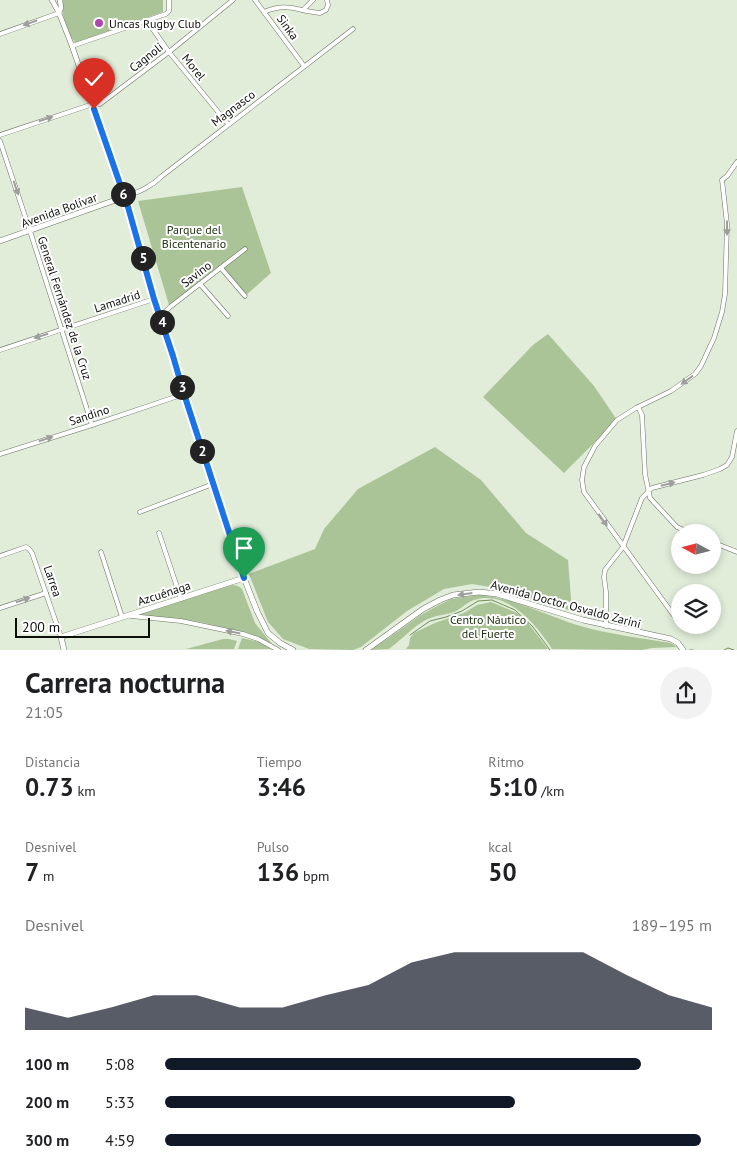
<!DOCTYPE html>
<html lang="es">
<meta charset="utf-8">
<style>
body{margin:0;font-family:"PT Sans",sans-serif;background:#f2f2f2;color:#202124;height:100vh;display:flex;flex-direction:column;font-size:19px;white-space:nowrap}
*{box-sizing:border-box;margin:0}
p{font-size:16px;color:#757577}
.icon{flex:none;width:28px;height:28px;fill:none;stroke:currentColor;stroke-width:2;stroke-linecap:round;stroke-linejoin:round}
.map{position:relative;height:650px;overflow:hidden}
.details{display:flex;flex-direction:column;background:#fff;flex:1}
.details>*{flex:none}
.needle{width:32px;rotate:277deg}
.controls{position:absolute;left:671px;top:524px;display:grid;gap:10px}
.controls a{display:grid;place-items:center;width:50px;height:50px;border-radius:50%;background:#fff;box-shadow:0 2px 8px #0003;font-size:25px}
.scale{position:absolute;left:15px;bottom:12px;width:135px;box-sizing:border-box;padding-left:5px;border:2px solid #0d100a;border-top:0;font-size:14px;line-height:18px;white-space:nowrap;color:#0d100a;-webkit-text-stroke:4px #fff;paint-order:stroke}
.pin{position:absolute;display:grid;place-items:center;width:42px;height:42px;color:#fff;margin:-51px -21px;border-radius:50% 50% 50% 0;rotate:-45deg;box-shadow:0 0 5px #0007}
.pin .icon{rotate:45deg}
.km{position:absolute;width:25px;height:25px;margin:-12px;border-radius:50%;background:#222;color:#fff;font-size:14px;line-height:25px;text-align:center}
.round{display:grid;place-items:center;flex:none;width:52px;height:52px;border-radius:26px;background:#f2f2f2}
.overview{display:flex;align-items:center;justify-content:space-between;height:85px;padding:0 25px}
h1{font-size:28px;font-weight:600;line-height:38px}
.figures{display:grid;grid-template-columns:repeat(3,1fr);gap:8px;height:85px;padding:5px 25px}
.figures div{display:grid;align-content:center}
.figures b{font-size:25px;font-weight:600}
.figures small{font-size:14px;font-weight:400}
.figures p{font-size:14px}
.chart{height:140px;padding:10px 25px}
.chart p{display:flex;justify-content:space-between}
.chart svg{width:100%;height:90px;margin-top:5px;fill:#111827;opacity:.7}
ul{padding:0 25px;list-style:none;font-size:16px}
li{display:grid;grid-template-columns:80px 60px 1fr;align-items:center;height:38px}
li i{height:12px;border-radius:6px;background:#111827}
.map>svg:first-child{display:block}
.green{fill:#aac497}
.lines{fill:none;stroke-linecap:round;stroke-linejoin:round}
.stream{stroke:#729059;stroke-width:1}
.minor-casing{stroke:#697362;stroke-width:5}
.tertiary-casing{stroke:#697362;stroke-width:5.5}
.secondary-casing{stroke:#697362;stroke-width:6}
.minor{stroke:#fff;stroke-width:4}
.tertiary{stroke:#fff;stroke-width:4.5}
.secondary{stroke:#fff;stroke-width:5}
.oneway{fill:#9e9f9d}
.route-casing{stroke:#fff;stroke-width:10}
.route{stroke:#1a73e8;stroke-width:6}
.poi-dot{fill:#ad48ad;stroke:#fff;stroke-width:2}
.labels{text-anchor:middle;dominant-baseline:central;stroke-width:4;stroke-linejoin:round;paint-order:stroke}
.poi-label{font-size:12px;fill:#0d100a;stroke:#fff;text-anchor:start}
.street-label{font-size:12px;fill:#0d100a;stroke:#fff}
.park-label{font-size:12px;fill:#203111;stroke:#fff}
</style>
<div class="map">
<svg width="737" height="650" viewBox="0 0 737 650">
<rect width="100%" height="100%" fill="#e1ecd9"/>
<g class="green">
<polygon points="62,0 163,0 163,12 76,43 75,42 67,32 63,14"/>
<polygon points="242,187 271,273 245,296 221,268 169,305 138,201"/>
<polygon points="548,334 594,386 617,420 564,473 483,397 533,345"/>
<polygon points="435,447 481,480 526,533 568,560 572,611 491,587 472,584 444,589 407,611 361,647 353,650 309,649 283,639 268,622 249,574 315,549 324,529 358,489"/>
<path d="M232 585C236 585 239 586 242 589L255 623 272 644 248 634 200 622 170 618 164 619 137 615Z"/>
<path d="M479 595C514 598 545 615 577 625 607 634 640 638 671 643L677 647 652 648 642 650 552 649C537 625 507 589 474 600 466 603 461 609 454 612 446 615 436 615 428 619 417 623 399 642 389 649L370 650 387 639 421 615 439 605 451 599Z"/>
<polygon points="491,602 517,613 528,623 548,649 406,649 409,645 410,638 414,633 435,623 464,613 477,605"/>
<polygon points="242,638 259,642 271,649 238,649"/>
<polygon points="223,639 229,639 237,641 234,649 186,649"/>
</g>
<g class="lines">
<g class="stream">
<polyline points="410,635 430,621 446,617 462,611 478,601 492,600 515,610 533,627 550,650"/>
<polyline points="690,650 693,650"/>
<polyline points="724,650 728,648 734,650"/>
</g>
<defs>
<g id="minor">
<polyline points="255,0 304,66"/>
<polyline points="303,10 313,0"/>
<path d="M264 12C288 2 296 11 320 13L326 10 328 5 327 0"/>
<polyline points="147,21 169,52 228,124"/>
<polyline points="0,34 59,13"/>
<polyline points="72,46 166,14 169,11 169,0"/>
<polyline points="0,135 93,104 100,104 169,52 233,0"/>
<polyline points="0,141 30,231 92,425"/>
<path d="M124 197C139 192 151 187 162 176L353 29"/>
<polyline points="221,268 245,296"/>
<polyline points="200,284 228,316"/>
<polyline points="160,317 170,307 245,249"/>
<polyline points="0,350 154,299"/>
<polyline points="638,407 642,415 645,474 650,498 677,527 688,532"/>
<polyline points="0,454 92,425 184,394"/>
<polyline points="140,512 213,484"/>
<polyline points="159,533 181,599"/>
<polyline points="712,542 737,552"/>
<polyline points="101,552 122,617"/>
<polyline points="0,556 26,547 29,549 32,553 61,637"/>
<polyline points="0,608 46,593"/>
<polyline points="131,616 181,621 243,634 258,639 278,650"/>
<polyline points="675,617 584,492 582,480 584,467 595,446 617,420 636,408 671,391 695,374 701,366 714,338 722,312 725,294 727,224 722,180 727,176 737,162"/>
<polyline points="606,626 606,592 604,577 605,570 623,547 642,498 652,488 703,475 720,469 727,465 732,457 737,431"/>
</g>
<g id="tertiary">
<polyline points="52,0 59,13 72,46 124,197"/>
<polyline points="59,13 61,8 60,0"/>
</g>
<g id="secondary">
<polyline points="0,241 124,197 154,299 173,356 184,394 244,578 257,611 268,633 280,643 293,650"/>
<polyline points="64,650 61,637 244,578"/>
<polyline points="366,650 423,609 440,600 453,595 479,592 497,594 583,620 671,639 678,643 683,650"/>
</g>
</defs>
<use href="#minor" class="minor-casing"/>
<use href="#tertiary" class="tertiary-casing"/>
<use href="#secondary" class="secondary-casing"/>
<use href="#minor" class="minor"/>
<use href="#tertiary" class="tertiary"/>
<use href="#secondary" class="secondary"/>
</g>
<defs><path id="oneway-solid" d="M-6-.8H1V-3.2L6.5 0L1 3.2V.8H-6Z" transform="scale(1.25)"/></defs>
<g class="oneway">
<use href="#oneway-solid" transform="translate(30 23) rotate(161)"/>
<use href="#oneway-solid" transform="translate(46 119) rotate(-18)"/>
<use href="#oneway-solid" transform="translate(16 188) rotate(71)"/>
<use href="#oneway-solid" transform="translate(727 228) rotate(90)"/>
<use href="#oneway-solid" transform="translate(41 336) rotate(162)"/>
<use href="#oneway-solid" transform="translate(687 380) rotate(144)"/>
<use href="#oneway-solid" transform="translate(46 439) rotate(-18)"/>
<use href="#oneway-solid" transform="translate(668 484) rotate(-14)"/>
<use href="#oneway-solid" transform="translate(603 520) rotate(54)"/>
<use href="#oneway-solid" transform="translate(465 594) rotate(172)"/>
<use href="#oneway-solid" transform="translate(23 600) rotate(-18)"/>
<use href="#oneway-solid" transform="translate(233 632) rotate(-169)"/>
</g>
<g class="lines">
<defs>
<polyline id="route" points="94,109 128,207 154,299 173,356 184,394 244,578"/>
</defs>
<use href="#route" class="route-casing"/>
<use href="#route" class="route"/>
</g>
<circle class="poi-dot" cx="99" cy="23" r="5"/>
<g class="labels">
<g class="poi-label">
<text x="109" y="23">Uncas Rugby Club</text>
</g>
<g class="street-label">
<text transform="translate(288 27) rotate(54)">Sinka</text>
<text transform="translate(146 57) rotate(-38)">Cagnoli</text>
<text transform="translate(194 67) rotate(51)">Morel</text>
<text transform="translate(233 108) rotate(-37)">Magnasco</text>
<text transform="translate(59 210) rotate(-20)">Avenida Bolívar</text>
<text transform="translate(196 274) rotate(-38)">Savino</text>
<text transform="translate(117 301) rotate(-18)">Lamadrid</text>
<text transform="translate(65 308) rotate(72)">General Fernández de la Cruz</text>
<text transform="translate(89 415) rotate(-18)">Sandino</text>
<text transform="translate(53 581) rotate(71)">Larrea</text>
<text transform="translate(164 593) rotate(-18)">Azcuénaga</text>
<text transform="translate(566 604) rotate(15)">Avenida Doctor Osvaldo Zarini</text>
</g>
<g class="park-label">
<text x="194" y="229">Parque del<tspan x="194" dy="14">Bicentenario</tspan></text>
<text x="488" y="619">Centro Náutico<tspan x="488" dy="14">del Fuerte</tspan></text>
</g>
</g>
</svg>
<div class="controls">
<a><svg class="needle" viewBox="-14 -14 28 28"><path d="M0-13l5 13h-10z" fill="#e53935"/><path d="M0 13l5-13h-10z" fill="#757577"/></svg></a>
<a><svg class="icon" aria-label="layers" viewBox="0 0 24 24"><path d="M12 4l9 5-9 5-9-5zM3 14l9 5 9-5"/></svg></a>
</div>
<div class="scale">200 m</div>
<div class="pin" style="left:244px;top:578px;background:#1e9e55"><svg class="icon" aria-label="arrive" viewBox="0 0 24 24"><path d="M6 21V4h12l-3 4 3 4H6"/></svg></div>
<div class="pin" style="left:94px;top:109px;background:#d93025"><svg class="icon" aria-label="check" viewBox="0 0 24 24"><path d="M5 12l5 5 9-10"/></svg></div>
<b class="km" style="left:202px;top:451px">2</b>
<b class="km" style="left:182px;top:387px">3</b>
<b class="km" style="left:162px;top:322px">4</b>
<b class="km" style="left:143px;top:258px">5</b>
<b class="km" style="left:123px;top:194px">6</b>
</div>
<section class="details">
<div class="overview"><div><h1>Carrera nocturna</h1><p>21:05</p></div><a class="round"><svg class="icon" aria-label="share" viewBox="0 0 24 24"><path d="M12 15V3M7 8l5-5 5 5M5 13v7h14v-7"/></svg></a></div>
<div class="figures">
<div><p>Distancia</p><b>0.73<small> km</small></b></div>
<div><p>Tiempo</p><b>3:46</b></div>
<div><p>Ritmo</p><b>5:10<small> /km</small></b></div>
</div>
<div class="figures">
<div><p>Desnivel</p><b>7<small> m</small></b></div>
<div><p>Pulso</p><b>136<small> bpm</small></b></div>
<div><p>kcal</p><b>50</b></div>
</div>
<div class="chart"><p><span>Desnivel</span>189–195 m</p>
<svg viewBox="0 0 160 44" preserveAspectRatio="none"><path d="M0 44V33L10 38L20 33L30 27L40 27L50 33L60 33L70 27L80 22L90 11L100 6L110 6L120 6L130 6L140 17L150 27L160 33V44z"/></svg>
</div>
<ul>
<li><b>100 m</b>5:08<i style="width:87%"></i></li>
<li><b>200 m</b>5:33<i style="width:64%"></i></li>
<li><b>300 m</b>4:59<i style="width:98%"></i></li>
</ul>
</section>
